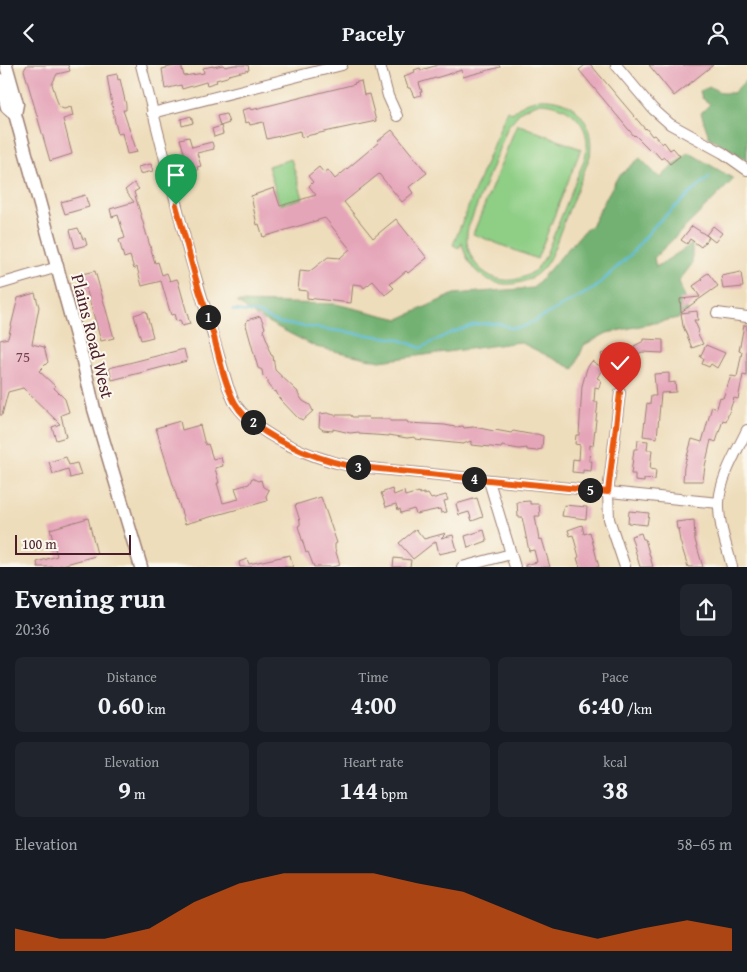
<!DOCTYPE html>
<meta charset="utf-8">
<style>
body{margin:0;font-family:"Gentium Book Plus",serif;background:#20242c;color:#f1f3f6;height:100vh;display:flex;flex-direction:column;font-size:19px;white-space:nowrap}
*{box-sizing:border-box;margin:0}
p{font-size:16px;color:#9ea1a6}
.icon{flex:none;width:28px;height:28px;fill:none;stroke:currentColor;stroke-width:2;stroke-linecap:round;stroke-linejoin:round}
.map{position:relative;height:502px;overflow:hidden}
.panel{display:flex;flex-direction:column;background:#171b24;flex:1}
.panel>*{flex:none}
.scale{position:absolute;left:15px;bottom:12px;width:116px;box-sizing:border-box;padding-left:5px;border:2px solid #4a1f2b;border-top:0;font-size:14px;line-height:18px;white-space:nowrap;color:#4a1f2b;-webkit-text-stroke:4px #fbf7ec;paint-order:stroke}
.pin{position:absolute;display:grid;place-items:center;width:42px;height:42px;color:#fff;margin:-51px -21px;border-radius:50% 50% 50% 0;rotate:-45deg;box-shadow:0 0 5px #0007}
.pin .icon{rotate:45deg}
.km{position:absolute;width:25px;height:25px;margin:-12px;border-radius:50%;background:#222;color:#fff;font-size:14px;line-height:25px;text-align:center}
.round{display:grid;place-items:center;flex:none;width:52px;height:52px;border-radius:8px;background:#20242c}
.head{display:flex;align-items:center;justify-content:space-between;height:85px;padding:0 15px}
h1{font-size:28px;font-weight:700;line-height:38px}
.figures{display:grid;grid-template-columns:repeat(3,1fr);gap:8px;height:85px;padding:5px 15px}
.figures div{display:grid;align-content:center;border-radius:8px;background:#20242c;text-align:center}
.figures b{font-size:25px;font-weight:700}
.figures small{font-size:14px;font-weight:400}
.figures p{font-size:14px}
.chart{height:140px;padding:10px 15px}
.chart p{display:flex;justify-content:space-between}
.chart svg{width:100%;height:90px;margin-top:5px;fill:#ea580c;opacity:.7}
header{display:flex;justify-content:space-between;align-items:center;height:65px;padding:0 15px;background:#171b24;font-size:22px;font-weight:700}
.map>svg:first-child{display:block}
.green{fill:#8ece85;stroke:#6c7658;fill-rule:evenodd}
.forest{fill:#72b172;stroke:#5e684e}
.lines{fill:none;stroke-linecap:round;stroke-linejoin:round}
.stream{stroke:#57bad5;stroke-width:2.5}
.building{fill:#e5a5b9}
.minor-casing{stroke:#9c7e73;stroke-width:12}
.major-casing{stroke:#9c7e73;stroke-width:15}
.minor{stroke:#fff;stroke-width:10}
.major{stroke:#fff;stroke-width:12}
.route-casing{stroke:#fff;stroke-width:10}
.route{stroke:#ea580c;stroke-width:6}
.labels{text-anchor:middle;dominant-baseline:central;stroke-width:4;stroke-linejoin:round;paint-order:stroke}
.number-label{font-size:15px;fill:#71404e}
.street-label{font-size:18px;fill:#4a1f2b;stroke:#fbf7ec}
</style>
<header><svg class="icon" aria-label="back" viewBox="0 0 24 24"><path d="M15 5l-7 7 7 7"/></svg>Pacely<svg class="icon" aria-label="person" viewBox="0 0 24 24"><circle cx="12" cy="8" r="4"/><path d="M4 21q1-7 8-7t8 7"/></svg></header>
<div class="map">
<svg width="747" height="502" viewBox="0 0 747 502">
<rect width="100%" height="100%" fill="#fbf7ec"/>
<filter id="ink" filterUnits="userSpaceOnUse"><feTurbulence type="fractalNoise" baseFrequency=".02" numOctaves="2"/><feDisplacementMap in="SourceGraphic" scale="10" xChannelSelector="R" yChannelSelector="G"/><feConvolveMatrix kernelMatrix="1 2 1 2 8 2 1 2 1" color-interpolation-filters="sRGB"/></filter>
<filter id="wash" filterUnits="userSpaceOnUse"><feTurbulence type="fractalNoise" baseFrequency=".0096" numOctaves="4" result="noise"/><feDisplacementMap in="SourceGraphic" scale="20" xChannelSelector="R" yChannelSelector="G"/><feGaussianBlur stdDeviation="1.12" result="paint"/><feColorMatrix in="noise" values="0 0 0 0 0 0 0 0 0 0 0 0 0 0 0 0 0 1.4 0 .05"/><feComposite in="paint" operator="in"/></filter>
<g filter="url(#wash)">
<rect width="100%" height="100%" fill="#edb"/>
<g class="green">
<path d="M539 34C575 32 595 57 590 91 581 115 571 139 562 162 556 177 552 195 540 206 528 218 510 222 494 217 476 211 466 196 462 178L459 183 453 180 507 45 512 48 525 38ZM540 38C565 38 589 55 587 83 586 95 578 108 574 120 564 144 555 168 545 192 540 200 535 207 526 211 494 227 460 196 468 163L508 61 522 45Z"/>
<polygon points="517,59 581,84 537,194 473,169"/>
<polygon points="291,94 303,133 280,140 268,101"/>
</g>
<g class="forest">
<polygon points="747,14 747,96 733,86 709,72 701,48 710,39 702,33 700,26 710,22 722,28 733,28"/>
<polygon points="688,87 734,114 654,193 656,202 692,179 692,199 679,216 688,247 678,253 607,268 584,280 574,304 520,277 380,296 316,282 256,251 237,237 336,239 399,254 454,229 533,223 584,166 591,161 617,113 640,93 660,113"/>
</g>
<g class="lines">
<polyline class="stream" points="233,245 259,248 279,258 398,274 421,283 450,268 476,259 499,258 510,263 523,262 595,223 630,190 656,159 709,112"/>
</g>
<g id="blocks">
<g class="building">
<polygon points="27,0 68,0 70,6 57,9 52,19 59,42 64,44 71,42 73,51 63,54 72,89 50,96 24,5"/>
<polygon points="173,0 181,0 184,11 204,8 203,3 213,1 213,2 223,0 225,2 234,0 248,0 249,5 229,10 227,12 216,15 217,17 207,20 206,17 182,24 181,20 165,24 162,4 174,1"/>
<polygon points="438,0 499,0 500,2 463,12 462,5 419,18 422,27 420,27 421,30 414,32 410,23 408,23 404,11 415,7 414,5 420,3 421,5"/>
<polygon points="585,0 591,0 645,64 646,63 652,71 654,70 662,79 664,77 670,85 673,83 680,91 670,99 664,92 661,94 653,85 651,86 635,70 634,71 579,5"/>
<polygon points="649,0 713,0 674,31"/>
<polygon points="117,9 118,15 120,14 126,40 126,45 123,45 137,87 127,89 122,68 118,69 115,57 107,11"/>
<polygon points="361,16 364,30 369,29 376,56 301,72 300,66 267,74 263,57 250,60 249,57 245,58 242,45 250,43 251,45 355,19 354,18"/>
<polygon points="226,49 229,58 220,61 217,51"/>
<polygon points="191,51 193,58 182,61 181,54"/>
<polygon points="221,61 223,69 214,72 212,64"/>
<polygon points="392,65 427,108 409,122 413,128 402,137 379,109 344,137 373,173 396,154 427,193 408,208 406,206 390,219 394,223 385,230 373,216 364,223 362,220 353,219 351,238 307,233 307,226 298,225 300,206 309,207 328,192 340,193 350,184 325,153 263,172 259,159 257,160 251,131 274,123 280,141 316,130 309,121 313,117 308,111 319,102 324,108 328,105 335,114 379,77 378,76"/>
<polygon points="189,72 192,82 212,77 214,84 197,88 201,101 197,102 198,105 190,107 180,74"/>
<polygon points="151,99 153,106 140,109 138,102"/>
<polygon points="134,118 139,124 134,127 155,198 158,197 162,210 167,208 170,216 177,214 178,216 190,259 182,261 180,255 176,256 174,249 171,250 161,216 142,221 137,202 134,204 130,191 124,193 119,175 125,173 118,150 112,152 110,144 134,137 125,125"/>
<polygon points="85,130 89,142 65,149 61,137"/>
<polygon points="692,161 709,172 701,182 690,174 687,179 681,175"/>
<polygon points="713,161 722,168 715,177 706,170"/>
<polygon points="78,163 83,174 85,173 87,180 75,183 70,165"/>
<polygon points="95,206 114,273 101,276 82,209"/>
<polygon points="741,207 743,222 723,224 721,211"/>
<polygon points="708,208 718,221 681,247 680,234 700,232 693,221 703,214 702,212"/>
<polygon points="35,228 39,242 32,279 44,282 48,297 39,306 55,321 54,323 65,334 69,347 61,350 66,372 56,375 52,362 60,359 23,323 8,327 2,350 0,350 0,275 8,273 18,233"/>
<polygon points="146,246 153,272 141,275 134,250"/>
<polygon points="697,246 698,255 694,255 699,266 697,267 703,279 692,283 683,261 681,248"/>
<polygon points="260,251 263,257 265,263 263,265 269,280 268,282 271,290 273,291 275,305 298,327 298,329 303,336 310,340 313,346 303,355 298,353 279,333 276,326 274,327 268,320 268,316 263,311 262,305 258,303 246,260 247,255"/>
<polygon points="744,260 747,260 747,311 743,310 738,334 734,333 726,356 723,355 716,377 711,375 705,401 703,416 683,416 684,402 692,374 702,377 712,341 717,343 720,332 723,333 731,311 737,312 742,287 739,286"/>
<polygon points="644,274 663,275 663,288 642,287 638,289 634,281 644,276"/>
<polygon points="706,280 725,288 717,303 711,299 709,302 702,299 704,294 700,292"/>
<polygon points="625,283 627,300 618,301 617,296 606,301 601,289 609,286"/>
<polygon points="184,284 187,296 112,315 109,303"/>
<polygon points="592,296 603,303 597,313 601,315 599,323 595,322 594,337 598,337 593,381 590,380 589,396 592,396 591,406 583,405 583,408 572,407 573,394 579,395 580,380 575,379 576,370 579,370 582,321 587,303"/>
<polygon points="669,308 669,318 675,317 676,327 661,328 657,373 643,371 647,338 650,339 651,331 656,331 654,309"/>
<polygon points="327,348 334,350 351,350 352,352 368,352 369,354 389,354 390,356 407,356 408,358 445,360 455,362 463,361 464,363 474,362 494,366 495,365 511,368 513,366 529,369 537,369 543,371 542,384 537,385 537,386 527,385 527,383 519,384 502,381 501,383 471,380 471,376 463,379 415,374 415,372 407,373 389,370 389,371 359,369 359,367 350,368 333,364 333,366 323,365 319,362 320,349"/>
<polygon points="180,356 182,365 200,360 204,376 206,380 208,379 213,394 221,392 223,401 215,403 219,418 217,418 223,438 239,434 235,423 249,419 252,413 258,416 261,415 263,422 269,425 266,431 267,436 185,459 156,363"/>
<polygon points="638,375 648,376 647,385 652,385 650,404 656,405 655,415 644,414 644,417 635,416 635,409 631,409 634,384 637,384"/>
<polygon points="66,392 69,400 77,398 81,410 70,413 68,404 53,409 49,397"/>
<polygon points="392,424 394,430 404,426 405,431 419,427 420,429 424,428 424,430 428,429 431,434 446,430 448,435 444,436 447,447 441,448 440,444 416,449 414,444 401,448 400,444 398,445 396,439 386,442 381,428"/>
<polygon points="321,432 337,478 335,479 335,484 340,500 332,502 314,502 308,487 306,488 298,461 300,460 300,456 295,440"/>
<polygon points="477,433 483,452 472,456 469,447 459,450 456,439"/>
<polygon points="530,436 530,439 539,439 540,451 535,451 539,475 542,474 550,502 525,502 525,500 537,497 534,485 529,486 522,452 518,452 517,437"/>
<polygon points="564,440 587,442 586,454 562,451"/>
<polygon points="629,446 649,448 647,460 628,458"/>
<polygon points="88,453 97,489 95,491 55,502 38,502 37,497 57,491 50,464"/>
<polygon points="694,455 695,475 703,502 688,502 680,476 678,464 680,464 677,464 676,457"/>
<polygon points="582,460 584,469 590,467 599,502 580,502 577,493 579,492 573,470 570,471 568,465"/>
<polygon points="416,464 424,474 446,468 441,473 453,470 457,485 439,489 436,476 413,494 399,478"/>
<polygon points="484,465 487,476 468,483 465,471"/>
<polygon points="641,468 643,474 645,474 653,502 640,502 631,471"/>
<polygon points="290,490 293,502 240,502 239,497 247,494 249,499"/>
<polygon points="394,493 411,495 410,502 393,502"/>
</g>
</g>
</g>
<g filter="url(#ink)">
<use href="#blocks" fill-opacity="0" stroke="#9c7e73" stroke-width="1"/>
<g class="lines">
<defs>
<g id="minor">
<path d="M141 0 188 185 228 322C231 328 232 335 236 340 259 372 312 393 350 401L719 438"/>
<polyline points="380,0 388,31 397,51"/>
<polyline points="616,0 653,44 670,59 723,88 747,105"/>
<polyline points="152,48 342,0"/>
<polyline points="0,219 58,202"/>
<polyline points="717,248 747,252"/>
<polyline points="620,328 608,427 609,454 625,502"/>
<polyline points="489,416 515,502"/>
<polyline points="462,502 511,489"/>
<path d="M732 502C727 481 718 459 719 437 721 411 736 388 747 365"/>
</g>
<g id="major">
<polyline points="6,0 17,39 15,49 83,296 94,344 141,502"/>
<polyline points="0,15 7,42 15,49"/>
</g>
</defs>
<use href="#minor" class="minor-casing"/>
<use href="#major" class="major-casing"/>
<use href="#minor" class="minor"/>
<use href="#major" class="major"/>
</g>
</g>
<g class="lines" filter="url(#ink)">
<defs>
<path id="route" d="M176 140C184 168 191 197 199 225 203 238 209 251 212 265 219 289 223 316 235 338 253 370 316 394 350 401L608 427 620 328"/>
</defs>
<use href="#route" class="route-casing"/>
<use href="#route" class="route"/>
</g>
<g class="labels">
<g class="number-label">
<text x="23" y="291">75</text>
</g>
<g class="street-label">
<text transform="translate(93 271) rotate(76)">Plains Road West</text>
</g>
</g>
</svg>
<div class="scale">100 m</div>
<div class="pin" style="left:176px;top:140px;background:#1e9e55"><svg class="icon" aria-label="arrive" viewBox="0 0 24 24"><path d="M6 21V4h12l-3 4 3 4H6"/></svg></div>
<div class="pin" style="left:620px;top:328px;background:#d93025"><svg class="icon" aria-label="check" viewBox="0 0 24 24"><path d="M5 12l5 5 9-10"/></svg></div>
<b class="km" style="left:208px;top:252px">1</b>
<b class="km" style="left:253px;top:357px">2</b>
<b class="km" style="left:358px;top:402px">3</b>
<b class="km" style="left:474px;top:414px">4</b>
<b class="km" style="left:590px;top:425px">5</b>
</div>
<section class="panel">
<div class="head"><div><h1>Evening run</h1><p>20:36</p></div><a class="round"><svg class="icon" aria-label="share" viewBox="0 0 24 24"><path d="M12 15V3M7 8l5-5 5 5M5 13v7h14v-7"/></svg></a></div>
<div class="figures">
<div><p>Distance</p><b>0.60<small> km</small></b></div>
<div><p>Time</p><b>4:00</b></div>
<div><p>Pace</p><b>6:40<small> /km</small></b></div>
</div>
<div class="figures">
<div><p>Elevation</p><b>9<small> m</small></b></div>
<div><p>Heart rate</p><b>144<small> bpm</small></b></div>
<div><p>kcal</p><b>38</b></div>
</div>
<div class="chart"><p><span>Elevation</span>58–65 m</p>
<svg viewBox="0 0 160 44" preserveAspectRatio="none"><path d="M0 44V33L10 38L20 38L30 33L40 20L50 11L60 6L70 6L80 6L90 11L100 15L110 24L120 33L130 38L140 33L150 29L160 33V44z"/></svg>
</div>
</section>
